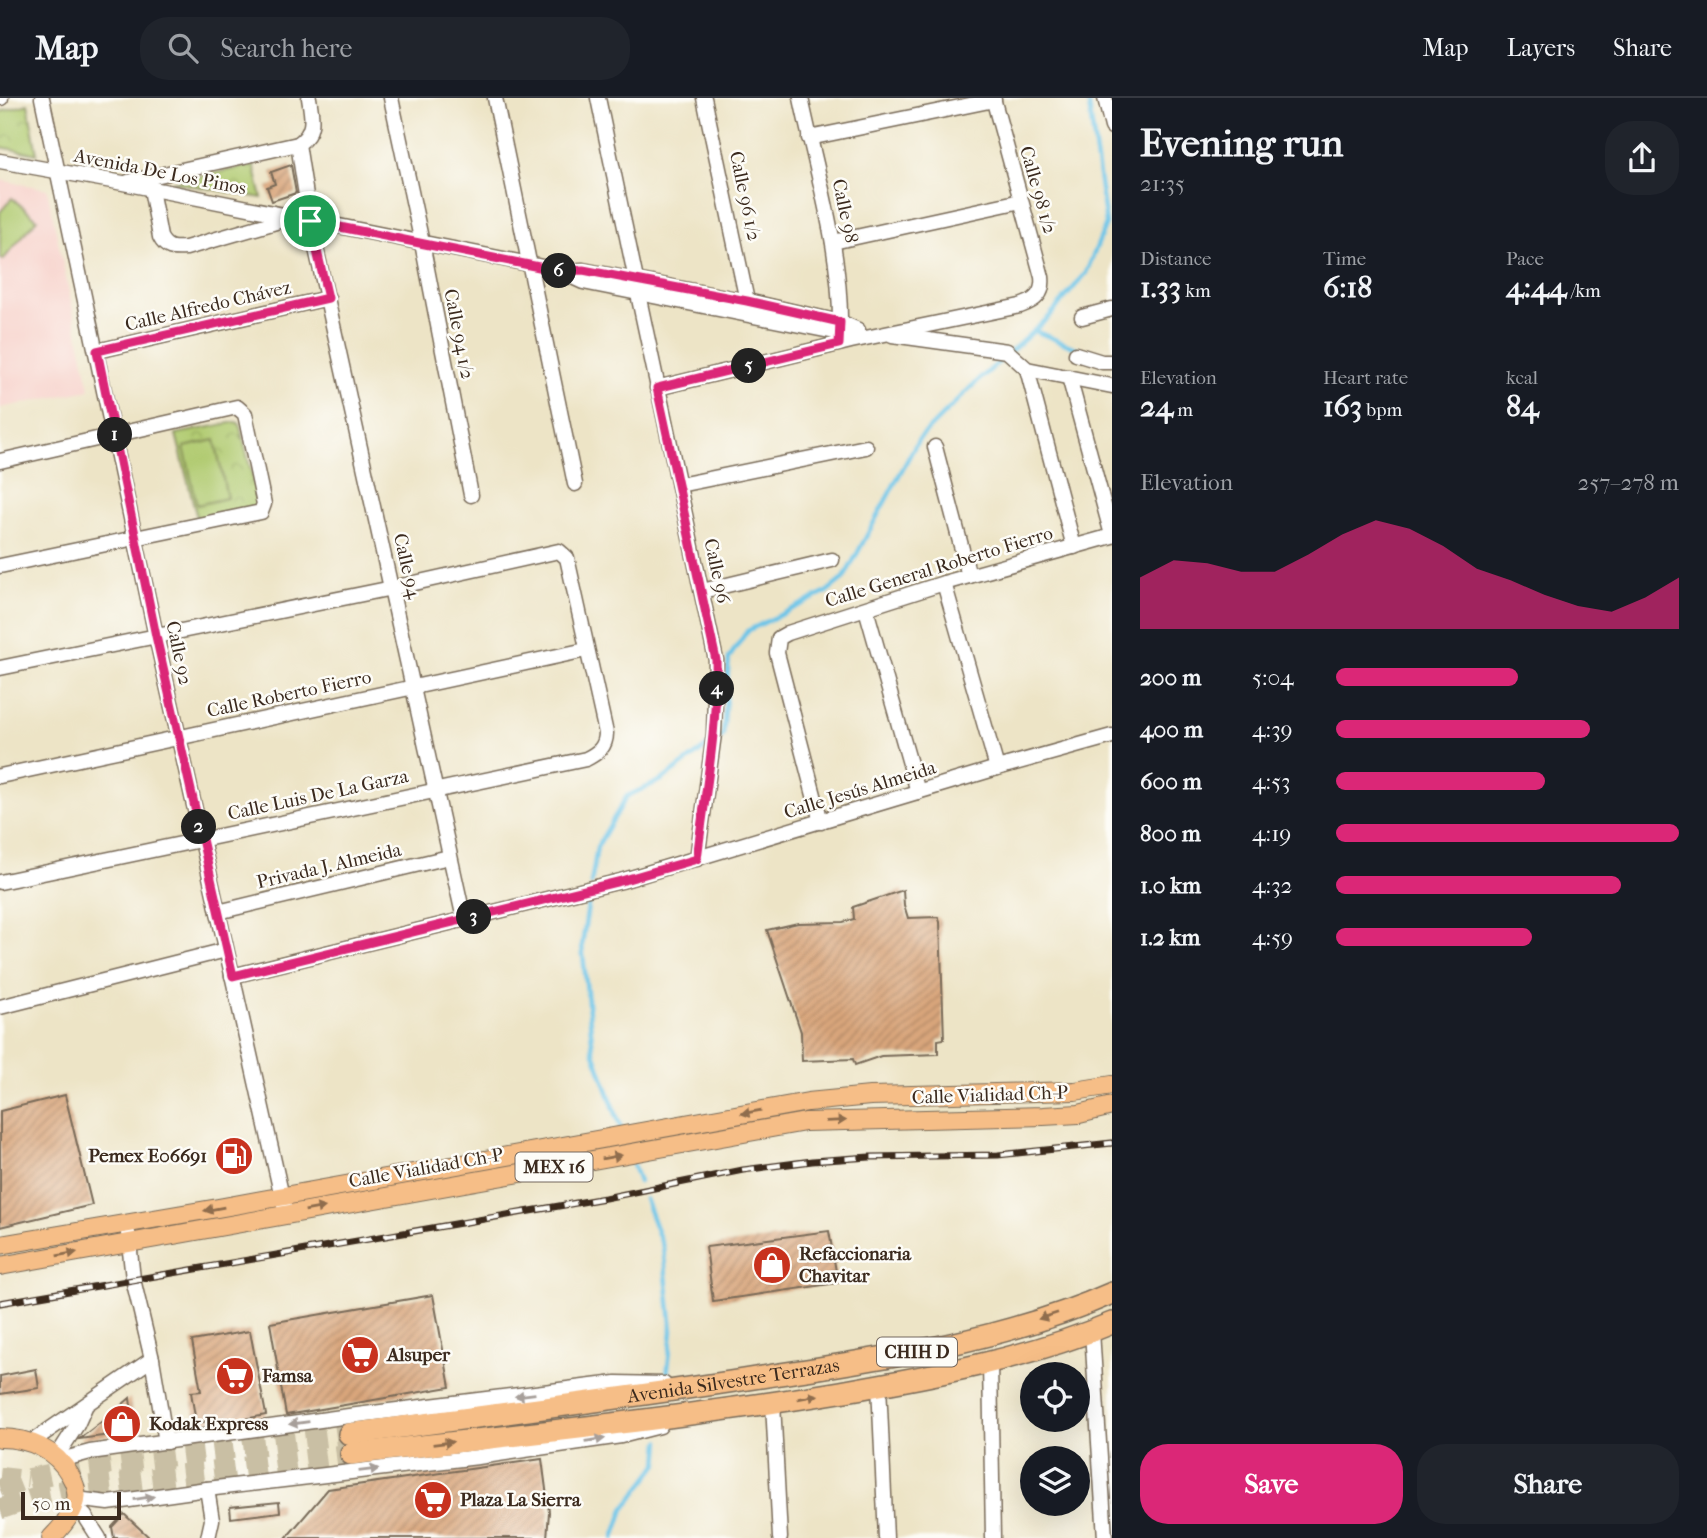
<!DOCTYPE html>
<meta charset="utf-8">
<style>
body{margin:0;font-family:"IM FELL French Canon",serif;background:#20242c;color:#f1f3f6;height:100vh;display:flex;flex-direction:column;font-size:26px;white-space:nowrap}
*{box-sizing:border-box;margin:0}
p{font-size:23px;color:#9ea1a6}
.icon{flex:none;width:38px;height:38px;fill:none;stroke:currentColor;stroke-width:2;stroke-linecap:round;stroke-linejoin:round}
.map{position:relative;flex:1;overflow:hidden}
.drawer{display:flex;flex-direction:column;background:#171b24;width:595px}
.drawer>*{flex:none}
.fabs{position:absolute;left:1020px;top:1264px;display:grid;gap:14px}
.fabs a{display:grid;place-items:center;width:70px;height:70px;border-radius:50%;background:#171b24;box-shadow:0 7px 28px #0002;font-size:35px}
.scale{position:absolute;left:21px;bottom:18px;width:100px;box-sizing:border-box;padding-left:7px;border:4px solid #3b2a1e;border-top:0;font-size:19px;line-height:24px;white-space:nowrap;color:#3b2a1e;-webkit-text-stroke:5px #fdfcf7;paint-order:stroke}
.pin{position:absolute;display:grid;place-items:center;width:60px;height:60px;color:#fff;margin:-30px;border:4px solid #fff;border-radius:50%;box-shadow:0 2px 7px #0007}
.km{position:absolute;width:35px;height:35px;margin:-18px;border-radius:50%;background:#222;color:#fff;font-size:19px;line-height:35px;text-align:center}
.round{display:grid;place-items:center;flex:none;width:74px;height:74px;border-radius:28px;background:#20242c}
.head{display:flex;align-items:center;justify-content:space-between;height:119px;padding:0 28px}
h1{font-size:38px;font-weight:800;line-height:52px}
.metrics{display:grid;grid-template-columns:repeat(3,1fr);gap:10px;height:119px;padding:7px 28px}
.metrics div{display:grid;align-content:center}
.metrics b{font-size:30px;font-weight:800}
.metrics small{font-size:19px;font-weight:400}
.metrics p{font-size:19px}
.chart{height:196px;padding:14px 28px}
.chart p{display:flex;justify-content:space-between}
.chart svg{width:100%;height:126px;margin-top:7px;fill:#db2777;opacity:.7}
.primary-button{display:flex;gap:14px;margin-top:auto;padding:14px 28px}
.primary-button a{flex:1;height:80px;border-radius:28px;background:#db2777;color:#fff;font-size:28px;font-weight:800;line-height:80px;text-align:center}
.primary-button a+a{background:#20242c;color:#f1f3f6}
ul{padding:0 28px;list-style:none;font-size:23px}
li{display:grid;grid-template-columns:112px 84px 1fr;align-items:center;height:52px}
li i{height:18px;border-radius:9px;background:#db2777}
header{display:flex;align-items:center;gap:42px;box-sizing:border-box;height:98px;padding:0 35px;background:#171b24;border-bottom:2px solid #363941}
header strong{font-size:33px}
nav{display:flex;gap:38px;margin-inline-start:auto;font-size:24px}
.search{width:490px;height:63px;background:#20242c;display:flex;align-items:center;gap:18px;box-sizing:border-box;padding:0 24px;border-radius:28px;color:#9ea1a6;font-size:26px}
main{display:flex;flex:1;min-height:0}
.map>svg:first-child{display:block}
.built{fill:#f7d0c9}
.park{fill:url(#park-crowns);stroke:#767a48;stroke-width:2}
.pitch{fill:#b1cb71;stroke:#767a48;stroke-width:2}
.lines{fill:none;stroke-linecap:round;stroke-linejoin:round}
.stream{stroke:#6ac4e8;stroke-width:4.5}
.building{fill:url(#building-hatch)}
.major-tunnel{stroke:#c9bfa4;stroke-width:18;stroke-dasharray:18 9;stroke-linecap:butt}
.highway-tunnel{stroke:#c9bfa4;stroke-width:21;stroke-dasharray:21 10;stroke-linecap:butt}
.minor-casing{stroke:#796b59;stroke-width:17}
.major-casing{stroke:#796b59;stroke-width:20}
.highway-casing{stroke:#796b59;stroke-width:24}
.minor{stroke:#fff;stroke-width:14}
.major{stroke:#f6be87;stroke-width:18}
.highway{stroke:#f6be87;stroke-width:21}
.rail-casing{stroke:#3b2a1e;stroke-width:7}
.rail{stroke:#fdfcf7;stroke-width:4.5;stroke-dasharray:13;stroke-linecap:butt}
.oneway{fill:#8f6d4d}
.oneway2{fill:#a79f9a}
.route-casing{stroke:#fff;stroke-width:14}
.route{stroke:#db2777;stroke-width:9}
.labels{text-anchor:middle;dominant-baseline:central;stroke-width:5;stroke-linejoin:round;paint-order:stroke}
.shield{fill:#fdfcf7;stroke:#75695f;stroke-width:2}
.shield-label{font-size:18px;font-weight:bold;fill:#3b2a1e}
.street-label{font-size:19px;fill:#3b2a1e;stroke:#fdfcf7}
.poi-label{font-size:19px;font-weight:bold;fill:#3b2a1e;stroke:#fdfcf7;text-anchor:start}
</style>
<header>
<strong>Map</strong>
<div class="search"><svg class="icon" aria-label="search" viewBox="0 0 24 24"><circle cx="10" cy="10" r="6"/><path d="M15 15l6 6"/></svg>Search here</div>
<nav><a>Map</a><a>Layers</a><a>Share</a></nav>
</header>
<main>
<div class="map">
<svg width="1112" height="1440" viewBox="0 0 1112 1440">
<defs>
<pattern id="park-crowns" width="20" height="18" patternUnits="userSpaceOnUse" patternTransform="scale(1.75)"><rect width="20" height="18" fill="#b1cb71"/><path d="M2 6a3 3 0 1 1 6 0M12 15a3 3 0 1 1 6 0" fill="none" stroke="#99ae61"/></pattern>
<pattern id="building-hatch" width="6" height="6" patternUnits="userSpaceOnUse" patternTransform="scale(1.75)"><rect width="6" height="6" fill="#d9a67c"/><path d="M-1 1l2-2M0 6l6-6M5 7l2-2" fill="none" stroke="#b18765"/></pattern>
</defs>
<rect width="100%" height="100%" fill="#fdfcf7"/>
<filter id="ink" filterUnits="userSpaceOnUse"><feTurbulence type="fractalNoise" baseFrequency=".0143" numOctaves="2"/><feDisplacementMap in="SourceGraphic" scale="14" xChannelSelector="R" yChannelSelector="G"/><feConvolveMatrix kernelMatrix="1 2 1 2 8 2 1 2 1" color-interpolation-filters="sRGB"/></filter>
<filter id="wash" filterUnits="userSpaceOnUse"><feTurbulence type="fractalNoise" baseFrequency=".00686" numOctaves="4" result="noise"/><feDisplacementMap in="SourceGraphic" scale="28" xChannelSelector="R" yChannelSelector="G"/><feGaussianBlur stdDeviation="1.57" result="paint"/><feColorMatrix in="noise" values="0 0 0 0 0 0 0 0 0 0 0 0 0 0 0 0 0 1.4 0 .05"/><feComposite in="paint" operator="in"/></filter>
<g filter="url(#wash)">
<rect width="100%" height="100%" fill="#ede4c6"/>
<polygon class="built" points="0,82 47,91 90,292 0,310"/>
<g class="park">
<polygon points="28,6 37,56 0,49 0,14"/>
<polygon points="254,67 262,100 172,84"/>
<polygon points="235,324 239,325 260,409 198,424 176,336"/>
</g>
<g class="pitch">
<polygon points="12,100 37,121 3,162 0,160 0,114"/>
<polygon points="215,342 227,400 197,407 184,349"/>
</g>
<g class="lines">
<g class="stream">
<polyline points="1035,233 1078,251"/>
<polyline points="716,642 723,638 729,560 747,533 825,495 844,480 918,342 970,290 1048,220 1086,175 1106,126 1089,7 1086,0"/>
<polyline points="591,786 597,749 627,698 662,682 709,647"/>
<polyline points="590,795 582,847 593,952 621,1030"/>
<polyline points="633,1067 639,1084"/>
<polyline points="645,1101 663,1149 672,1233 667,1278"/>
<polyline points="614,1440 624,1411 658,1366 660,1343"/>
</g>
</g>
<g id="blocks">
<g class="building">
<polygon points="291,67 296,95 272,103 267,89 275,86 271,74"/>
<polygon points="903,792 904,807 908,820 938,819 940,824 944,941 938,942 938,956 881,958 855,967 853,961 802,963 801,934 767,832 798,825 843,824 854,821 853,809"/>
<polygon points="65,997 92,1107 0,1129 0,1013"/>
<polygon points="829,1133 838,1185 713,1203 706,1149"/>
<polygon points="433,1197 450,1289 286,1317 270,1225"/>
<polygon points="250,1233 266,1317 229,1324 228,1320 196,1325 191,1294 201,1293 192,1243"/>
<polygon points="36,1271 39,1290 0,1296 0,1278"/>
<polygon points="130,1300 134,1334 79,1341 109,1318"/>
<polygon points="542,1361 549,1414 547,1440 286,1440 328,1391"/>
<polygon points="279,1404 280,1414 231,1420 230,1409"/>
<polygon points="124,1416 150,1440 114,1440 112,1429"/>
</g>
</g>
</g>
<g filter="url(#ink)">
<use href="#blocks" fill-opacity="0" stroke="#796b59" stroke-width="2"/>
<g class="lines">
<polyline class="major-tunnel" points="0,1378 28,1381"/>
<g class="highway-tunnel">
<polyline points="0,1392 28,1381 82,1369 349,1336"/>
<polyline points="0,1411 45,1396 89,1388 351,1356"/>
</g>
<defs>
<g id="minor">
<polyline points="0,0 1,0"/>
<polyline points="42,0 156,538 284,1108"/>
<polyline points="391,0 422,145 471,397"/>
<polyline points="495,0 575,386"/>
<polyline points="598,0 636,182"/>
<polyline points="704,0 747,203"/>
<path d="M801 0C817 77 842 153 840 233"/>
<polyline points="1105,0 1112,29"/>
<polyline points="809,40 994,2"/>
<polyline points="298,46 310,123 464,821"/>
<polyline points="0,63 123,85 529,166 559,173 583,184 840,235 857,232"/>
<path d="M128 84 298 46C316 34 312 19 309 0"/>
<path d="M151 91 160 139C166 151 173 151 186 150L286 121"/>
<polyline points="833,144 1021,103"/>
<polyline points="564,173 583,172 747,203 840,224 858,232"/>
<polyline points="638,196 716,562 714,636 697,761"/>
<polyline points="1082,219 1112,211"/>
<polyline points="892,237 1007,253 1027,271 1112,288"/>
<polyline points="97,253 328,200"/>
<polyline points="1076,256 1102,264 1112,264"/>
<polyline points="1027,271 1074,449"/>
<polyline points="1069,279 1112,437"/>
<path d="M657 290 851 243 1020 208C1035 203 1044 196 1042 179L993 0"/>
<polyline points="935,349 969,478"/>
<polyline points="0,363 237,309 245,316 264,406 261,414 0,468"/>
<polyline points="679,387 866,349"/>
<polyline points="944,485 997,670"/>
<polyline points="702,493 832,462"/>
<polyline points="866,511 918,694"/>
<path d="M0 570 392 490 559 453 567 460 606 635C606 649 598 655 586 661L0 784"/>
<polyline points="0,678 586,552"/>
<polyline points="821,724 777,555 779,540 788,535 944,485 1112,438"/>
<polyline points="218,814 449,759"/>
<polyline points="232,878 621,783 997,670 1112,638"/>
<polyline points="0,909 226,852"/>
<polyline points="128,1135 133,1181 152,1261 166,1344"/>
<polyline points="1092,1233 1105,1440"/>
<polyline points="990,1264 993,1440"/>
<polyline points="879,1287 886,1440"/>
<polyline points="773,1305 780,1440"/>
<polyline points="30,1345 152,1261"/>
<polyline points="57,1358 77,1327 85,1309"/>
<polyline points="61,1362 90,1354 349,1318 616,1285 664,1286"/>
<polyline points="207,1391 212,1422 208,1440"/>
<polyline points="76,1401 108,1405 207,1391 478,1359 621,1338 660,1328"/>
<polyline points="75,1408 85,1418 99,1440"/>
</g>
<g id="major">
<polyline points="0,1147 218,1110 808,1004 870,998 1075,993 1112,987"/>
<polyline points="0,1168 805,1024 1043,1018 1079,1016 1112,1008"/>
<path d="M0 1340C29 1340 56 1352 70 1377 76 1387 79 1398 74 1409 69 1421 60 1431 51 1440"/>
</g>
<g id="highway">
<path id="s1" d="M349 1336C489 1317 629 1300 768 1278 884 1260 1004 1243 1112 1195"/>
<path d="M351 1356C514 1337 678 1321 840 1294 932 1278 1026 1261 1112 1225"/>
</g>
</defs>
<use href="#minor" class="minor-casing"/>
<use href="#major" class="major-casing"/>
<use href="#highway" class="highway-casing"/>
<use href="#minor" class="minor"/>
<use href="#major" class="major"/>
<use href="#highway" class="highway"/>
<defs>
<polyline id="rail" points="0,1205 605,1100 743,1072 812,1063 870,1059 998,1057 1112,1045"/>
</defs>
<use href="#rail" class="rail-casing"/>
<use href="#rail" class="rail"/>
</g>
<defs><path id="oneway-solid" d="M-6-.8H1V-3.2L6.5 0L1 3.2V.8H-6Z" transform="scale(1.75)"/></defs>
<g class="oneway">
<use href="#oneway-solid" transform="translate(751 1014) rotate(170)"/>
<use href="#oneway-solid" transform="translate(836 1023) rotate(-2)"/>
<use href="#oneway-solid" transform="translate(612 1059) rotate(-10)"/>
<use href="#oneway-solid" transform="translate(214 1111) rotate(170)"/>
<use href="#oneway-solid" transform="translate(315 1111) rotate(-10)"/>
<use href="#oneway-solid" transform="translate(67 1156) rotate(-10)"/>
<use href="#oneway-solid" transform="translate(1048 1218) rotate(162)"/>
<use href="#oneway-solid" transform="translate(808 1299) rotate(-10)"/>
<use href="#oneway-solid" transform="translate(443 1345) rotate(-7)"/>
</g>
<g class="oneway2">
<use href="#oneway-solid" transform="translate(525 1297) rotate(173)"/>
<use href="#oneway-solid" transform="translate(299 1325) rotate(172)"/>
<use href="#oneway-solid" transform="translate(595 1342) rotate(-8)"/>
<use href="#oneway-solid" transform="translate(369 1372) rotate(-7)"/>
<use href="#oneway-solid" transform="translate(144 1400) rotate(-9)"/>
</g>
</g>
<g class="lines" filter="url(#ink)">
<defs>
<path id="route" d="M310 123 559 173 583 172 747 203 840 224 839 246 657 290 716 562C718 629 705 695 697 761L621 783 233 878 156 538 97 253 328 200Z"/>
</defs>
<use href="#route" class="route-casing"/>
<use href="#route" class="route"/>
</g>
<defs>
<symbol id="fuel-disc" viewBox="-11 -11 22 22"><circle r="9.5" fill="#c8321e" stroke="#fdfcf7"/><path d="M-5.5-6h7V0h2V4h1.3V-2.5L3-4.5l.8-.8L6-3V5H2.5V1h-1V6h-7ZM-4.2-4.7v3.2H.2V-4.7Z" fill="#fff"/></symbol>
<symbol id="shop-disc" viewBox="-11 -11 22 22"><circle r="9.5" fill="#c8321e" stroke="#fdfcf7"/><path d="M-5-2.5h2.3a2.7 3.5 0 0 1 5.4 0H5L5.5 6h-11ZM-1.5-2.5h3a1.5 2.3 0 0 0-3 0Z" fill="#fff"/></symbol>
<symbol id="supermarket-disc" viewBox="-11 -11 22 22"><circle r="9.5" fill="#c8321e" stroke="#fdfcf7"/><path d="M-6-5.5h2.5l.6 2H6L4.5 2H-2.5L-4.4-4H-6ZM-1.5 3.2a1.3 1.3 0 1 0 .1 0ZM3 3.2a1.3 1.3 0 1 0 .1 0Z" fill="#fff"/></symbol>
</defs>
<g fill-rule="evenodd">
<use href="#fuel-disc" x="212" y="1036" width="44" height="44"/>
<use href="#shop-disc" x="750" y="1145" width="44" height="44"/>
<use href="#supermarket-disc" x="338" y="1235" width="44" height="44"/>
<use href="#supermarket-disc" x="213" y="1256" width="44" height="44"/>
<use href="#shop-disc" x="100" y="1304" width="44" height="44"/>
<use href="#supermarket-disc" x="411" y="1380" width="44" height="44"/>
</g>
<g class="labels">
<g class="shield">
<rect x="515.5" y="1054.5" width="77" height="29" rx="5"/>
<rect x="877" y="1239.5" width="80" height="29" rx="5"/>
</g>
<g class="shield-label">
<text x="554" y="1069">MEX 16</text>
<text x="917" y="1254">CHIH D</text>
</g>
<g class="street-label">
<text transform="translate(160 74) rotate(11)">Avenida De Los Pinos</text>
<text transform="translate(1038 92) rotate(74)">Calle 98 1/2</text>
<text transform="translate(745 98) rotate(78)">Calle 96 1/2</text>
<text transform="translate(845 113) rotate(78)">Calle 98</text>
<text transform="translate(208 208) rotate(-13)">Calle Alfredo Chávez</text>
<text transform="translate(459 236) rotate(79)">Calle 94 1/2</text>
<text transform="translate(407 468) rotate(77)">Calle 94</text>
<text transform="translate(939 469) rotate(-17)">Calle General Roberto Fierro</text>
<text transform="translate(717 473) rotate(78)">Calle 96</text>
<text transform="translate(179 555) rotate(78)">Calle 92</text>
<text transform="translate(289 596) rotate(-12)">Calle Roberto Fierro</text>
<text transform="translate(860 692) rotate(-17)">Calle Jesús Almeida</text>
<text transform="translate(318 697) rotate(-12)">Calle Luis De La Garza</text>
<text transform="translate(329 768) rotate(-13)">Privada J. Almeida</text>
<text transform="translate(990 997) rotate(-2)">Calle Vialidad Ch-P</text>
<text transform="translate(426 1070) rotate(-10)">Calle Vialidad Ch-P</text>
<text stroke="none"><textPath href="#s1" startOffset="388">Avenida Silvestre Terrazas</textPath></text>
</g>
<g class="poi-label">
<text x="207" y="1058" text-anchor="end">Pemex E06691</text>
<text x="799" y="1156">Refaccionaria<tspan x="799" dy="22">Chavitar</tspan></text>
<text x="387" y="1257">Alsuper</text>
<text x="262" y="1278">Famsa</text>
<text x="149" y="1326">Kodak Express</text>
<text x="460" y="1402">Plaza La Sierra</text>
</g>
</g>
</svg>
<div class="fabs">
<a><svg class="icon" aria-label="locate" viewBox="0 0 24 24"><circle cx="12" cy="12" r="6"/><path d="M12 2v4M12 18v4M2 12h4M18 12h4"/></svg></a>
<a><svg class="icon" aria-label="layers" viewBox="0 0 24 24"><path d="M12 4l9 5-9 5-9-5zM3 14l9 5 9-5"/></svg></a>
</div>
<div class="scale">50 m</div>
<div class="pin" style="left:310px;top:123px;background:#1e9e55"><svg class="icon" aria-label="arrive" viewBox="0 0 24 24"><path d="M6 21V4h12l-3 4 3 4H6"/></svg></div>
<b class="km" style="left:115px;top:337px">1</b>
<b class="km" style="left:199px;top:729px">2</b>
<b class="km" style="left:474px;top:819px">3</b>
<b class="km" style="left:717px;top:591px">4</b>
<b class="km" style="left:749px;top:268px">5</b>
<b class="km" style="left:559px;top:173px">6</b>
</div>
<section class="drawer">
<div class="head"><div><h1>Evening run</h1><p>21:35</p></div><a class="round"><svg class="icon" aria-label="share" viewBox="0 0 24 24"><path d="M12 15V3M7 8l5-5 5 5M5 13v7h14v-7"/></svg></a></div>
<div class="metrics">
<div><p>Distance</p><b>1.33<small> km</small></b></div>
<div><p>Time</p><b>6:18</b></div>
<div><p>Pace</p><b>4:44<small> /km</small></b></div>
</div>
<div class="metrics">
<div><p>Elevation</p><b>24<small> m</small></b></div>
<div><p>Heart rate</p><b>163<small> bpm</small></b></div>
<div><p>kcal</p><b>84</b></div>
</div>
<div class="chart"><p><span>Elevation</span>257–278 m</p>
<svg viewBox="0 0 160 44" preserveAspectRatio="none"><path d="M0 44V26L10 20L20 21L30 24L40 24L50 18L60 11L70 6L80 9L90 15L100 23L110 27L120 32L130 36L140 38L150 33L160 26V44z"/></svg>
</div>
<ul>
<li><b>200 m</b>5:04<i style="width:53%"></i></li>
<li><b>400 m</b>4:39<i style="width:74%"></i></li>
<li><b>600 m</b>4:53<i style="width:61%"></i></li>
<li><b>800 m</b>4:19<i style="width:100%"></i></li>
<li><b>1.0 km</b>4:32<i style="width:83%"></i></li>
<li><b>1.2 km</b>4:59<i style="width:57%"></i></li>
</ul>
<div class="primary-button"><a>Save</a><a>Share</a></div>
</section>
</main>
